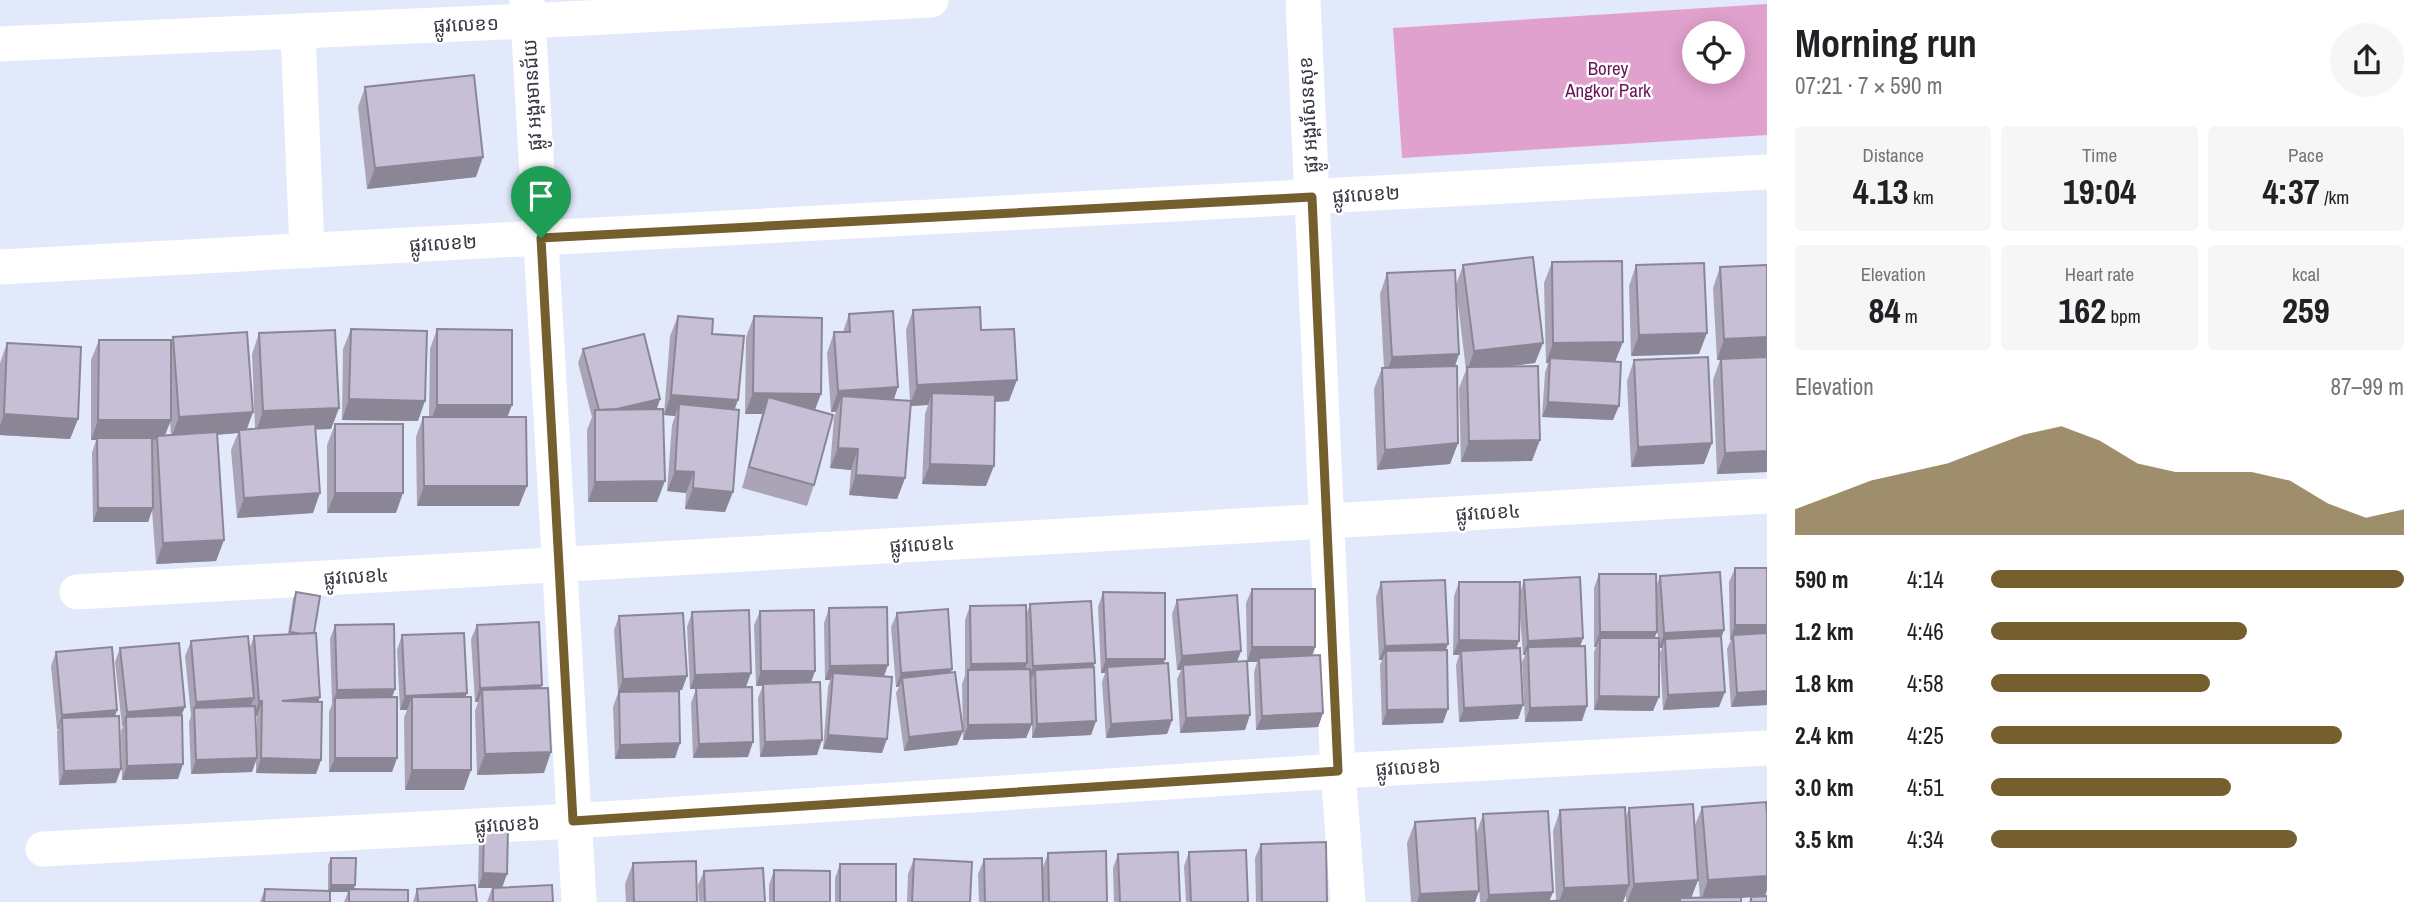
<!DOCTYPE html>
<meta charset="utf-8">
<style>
body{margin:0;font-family:"Archivo Narrow","Noto Sans Khmer",sans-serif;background:#f6f6f6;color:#202124;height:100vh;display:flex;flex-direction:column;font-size:26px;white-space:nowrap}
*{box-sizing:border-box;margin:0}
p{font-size:23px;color:#757577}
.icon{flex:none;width:38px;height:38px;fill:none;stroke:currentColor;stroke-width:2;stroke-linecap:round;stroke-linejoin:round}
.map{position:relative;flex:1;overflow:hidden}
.details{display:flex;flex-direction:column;background:#fff;width:665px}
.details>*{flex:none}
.tools{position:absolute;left:1682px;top:21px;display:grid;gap:14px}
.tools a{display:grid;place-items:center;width:63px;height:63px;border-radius:50%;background:#fff;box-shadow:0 4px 18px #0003;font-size:35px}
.pin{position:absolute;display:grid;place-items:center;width:60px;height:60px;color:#fff;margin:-72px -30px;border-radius:50% 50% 50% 0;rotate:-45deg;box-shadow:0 0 7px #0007}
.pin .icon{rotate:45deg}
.round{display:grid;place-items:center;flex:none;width:74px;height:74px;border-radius:37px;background:#f6f6f6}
.overview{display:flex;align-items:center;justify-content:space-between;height:119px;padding:0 28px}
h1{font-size:38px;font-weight:800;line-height:52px}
.figures{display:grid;grid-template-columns:repeat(3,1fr);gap:10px;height:119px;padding:7px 28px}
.figures div{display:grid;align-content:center;border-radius:7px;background:#f6f6f6;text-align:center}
.figures b{font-size:35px;font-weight:800}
.figures small{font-size:19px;font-weight:400}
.figures p{font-size:19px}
.chart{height:196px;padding:14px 28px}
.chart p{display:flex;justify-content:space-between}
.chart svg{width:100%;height:126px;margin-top:7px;fill:#765f2f;opacity:.7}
ul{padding:0 28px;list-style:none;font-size:23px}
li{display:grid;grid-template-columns:112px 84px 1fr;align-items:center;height:52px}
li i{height:18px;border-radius:9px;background:#765f2f}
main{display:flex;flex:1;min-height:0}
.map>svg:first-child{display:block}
.green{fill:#e1a1ce;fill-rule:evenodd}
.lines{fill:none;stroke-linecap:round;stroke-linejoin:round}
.minor{stroke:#fff;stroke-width:35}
.wall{fill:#aba4b7;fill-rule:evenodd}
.shaded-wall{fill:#8b8695}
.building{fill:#c7bfd5;stroke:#8b8695;stroke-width:2}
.route-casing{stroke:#fff;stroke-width:14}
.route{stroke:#765f2f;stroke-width:9}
.labels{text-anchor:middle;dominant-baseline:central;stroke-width:5;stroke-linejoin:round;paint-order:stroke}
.street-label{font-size:19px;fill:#363942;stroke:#fff}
.park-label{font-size:19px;fill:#6a1457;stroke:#fff}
</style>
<main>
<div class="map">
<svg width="1767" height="902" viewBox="0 0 1767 902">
<rect width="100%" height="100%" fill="#e2e9fb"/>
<path class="green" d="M1767 4V135L1402 158 1393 28ZM1694 33H1732V72H1694Z"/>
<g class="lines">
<g class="minor">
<polyline points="527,0 579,902"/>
<polyline points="1303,0 1338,771 1348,902"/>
<polyline points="298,31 307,251"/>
<polyline points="0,44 528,21 931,0"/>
<polyline points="0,267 1767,172"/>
<polyline points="77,592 1767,496"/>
<polyline points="43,849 573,821 1338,771 1767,748"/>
</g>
</g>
<g class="wall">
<polygon points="365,87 476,177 367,189 358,107"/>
<polygon points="1552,262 1616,361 1613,420 1542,417 1545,373 1548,363 1546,363 1544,283"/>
<polygon points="1463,265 1543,343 1535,363 1511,366 1532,461 1461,462 1459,388 1466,370 1456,288 1459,354 1455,366 1458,443 1450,464 1377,470 1374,389 1382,368 1384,368 1380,294 1387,273 1456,285"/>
<polygon points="1636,265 1699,354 1631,356 1629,286"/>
<polygon points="1720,267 1767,357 1767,472 1717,474 1713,380 1720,360 1717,360 1713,288"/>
<polygon points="913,310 981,330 1009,401 995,402 986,486 922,484 925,414 928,405 910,406 905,478 897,499 849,495 851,470 830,468 834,417 836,412 831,412 827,353 834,332 843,332 849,314 894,400 910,401 906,330"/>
<polygon points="678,316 712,334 735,409 725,512 685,509 686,493 667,491 672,425 675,416 664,415 670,336"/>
<polygon points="754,316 815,410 814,485 807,506 742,488 762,414 745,414 746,337"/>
<polygon points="351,329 418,421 342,420 343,349"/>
<polygon points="437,329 507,417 519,506 417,506 416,437 423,417 429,417 430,349"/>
<path d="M259 333 339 408 331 429H316L313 513 237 518 231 450 238 433 217 435 224 540 216 561 156 564 152 510 148 522H93L92 453 96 440H91V360L99 340 171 342 173 337 253 412 247 429 255 428 252 354ZM170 422 171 435H165Z"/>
<polygon points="7,343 78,419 70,439 0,435 0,363"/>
<polygon points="583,349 660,399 657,409 657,502 588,502 587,430 592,417 578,363"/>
<polygon points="1634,360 1704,464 1631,467 1627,381"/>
<polygon points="335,424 396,513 327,513 327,445"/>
<polygon points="1735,568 1767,568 1767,705 1731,707 1727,649 1731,640 1730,640 1729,582"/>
<path d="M1599 574 1656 587 1660 576 1721 636 1719 707 1663 710 1660 653 1662 648H1659L1653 711 1594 710V652L1596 647H1594V588ZM1656 609 1658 638H1654L1657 632Z"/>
<polygon points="1524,580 1583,638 1580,646 1582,721 1525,722 1522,662 1525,655 1523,655 1519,603 1517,648 1523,705 1518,719 1459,722 1456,665 1459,655 1453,655 1454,596 1459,582 1520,593"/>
<polygon points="1381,582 1448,644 1445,650 1443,723 1382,725 1380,665 1382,660 1379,660 1376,597"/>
<polygon points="1252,589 1315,647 1312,655 1323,713 1318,727 1256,730 1254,672 1257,662 1247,662 1245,730 1180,733 1177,679 1181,670 1177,670 1172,614 1177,600 1237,662 1247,661 1246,603"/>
<path d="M296 592 314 633 319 702 321 760 316 774 256 773V758L252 772 191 774 189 722 191 716 185 656 191 641 249 650 254 636 288 634 293 599ZM255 716H257V753Z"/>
<polygon points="1103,592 1165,659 1164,663 1172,720 1167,734 1106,738 1102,682 1105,673 1101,673 1098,607"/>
<polygon points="1030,604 1093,667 1096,721 1091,735 1032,738 1032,724 1026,738 963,740 962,684 965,676 965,620 970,606 1026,615"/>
<polygon points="829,608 884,677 882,753 823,749 828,687 830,680 825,680 824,623"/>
<polygon points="760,611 815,671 811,682 817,755 760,757 758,698 763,685 756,686 754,625"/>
<polygon points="692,612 746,687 748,757 693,758 691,703 696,689 690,689 687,627"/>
<polygon points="897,613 951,672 957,745 904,751 896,693 899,687 896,687 891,627"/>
<polygon points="619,616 687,676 682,690 664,691 680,743 675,758 615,759 613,707 618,693 614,630"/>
<polygon points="335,625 395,689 392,697 397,758 392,772 329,772 329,712 332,704 330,639"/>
<polygon points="477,625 541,688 544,773 477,775 475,711 478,702 475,702 471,639"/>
<polygon points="402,635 465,697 464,790 405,790 404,718 407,710 400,710 397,650"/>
<polygon points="120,648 181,715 178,779 122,780 121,731 123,726 122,726 115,662"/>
<polygon points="56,652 117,710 115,716 116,783 59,785 57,732 58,729 57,729 51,666"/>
<path d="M1702 807 1765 896 1767 902H1749L1751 897 1741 898V902H1626V895L1623 902H1480L1476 835 1483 814 1553 892 1549 901H1556L1553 831 1560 810 1626 817 1629 808 1694 828ZM1694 830 1700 898H1691L1698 880Z"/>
<polygon points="1415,822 1479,891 1475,902 1411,902 1407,843"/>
<polygon points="484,828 502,887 553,902 487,902 492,888 478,888 479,843"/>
<polygon points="1261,844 1327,902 1256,902 1255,858"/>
<polygon points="1189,852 1248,902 1186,902 1184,866"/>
<polygon points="1048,853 1107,902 1043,902 1043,867"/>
<polygon points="1118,854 1180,902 1114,902 1113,868"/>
<polygon points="331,858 354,889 408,902 344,902 348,892 330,892 330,902 260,902 265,889 328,891 328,865"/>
<polygon points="914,859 970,902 907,902 908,874"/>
<polygon points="984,859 1043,902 979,902 978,874"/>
<polygon points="633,863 697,902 626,902 625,884"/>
<polygon points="840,864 896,902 835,902 835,878"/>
<polygon points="774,870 830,902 769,902 769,885"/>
<polygon points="704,871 765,902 699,902 698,885"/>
<polygon points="417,889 477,902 413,902"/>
</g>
<g class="shaded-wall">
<polygon points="483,157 476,177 367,189 375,168"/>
<polygon points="1707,333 1699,354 1631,356 1639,335"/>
<polygon points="1767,337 1767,357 1717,360 1724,339"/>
<polygon points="1623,342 1615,362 1550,358 1548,363 1546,363 1553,343"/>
<polygon points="1543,343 1535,363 1467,371 1474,351"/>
<polygon points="1459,354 1452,374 1385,378 1392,357"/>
<polygon points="1017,380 1009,401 932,405 932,393 928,405 910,406 917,385"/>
<polygon points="898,387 891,408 842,396 836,412 831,412 838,391"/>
<polygon points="753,393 821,394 813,415 768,397 762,414 745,414"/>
<polygon points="671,395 738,400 731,420 679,404 675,416 664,415"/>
<polygon points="349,399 425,401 418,421 342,420"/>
<polygon points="660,399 655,413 600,414"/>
<polygon points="1548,402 1619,406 1613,420 1542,417"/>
<polygon points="437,405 512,405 504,426 429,425"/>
<polygon points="339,408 331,429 256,432 263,411"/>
<polygon points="253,412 245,433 239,430 238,433 171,438 179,417"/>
<polygon points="4,414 78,419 70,439 0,435 0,425"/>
<polygon points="98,420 171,420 163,440 157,436 155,440 91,440"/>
<polygon points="1540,440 1532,461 1461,462 1469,441"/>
<polygon points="1458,443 1450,464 1377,470 1385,450"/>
<polygon points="1712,443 1704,464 1631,467 1638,447"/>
<polygon points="838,448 858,449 851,470 830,468"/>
<polygon points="1767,451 1767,472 1717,474 1725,453"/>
<polygon points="930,464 994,466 986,486 922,484"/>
<polygon points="675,471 694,472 686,493 667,491"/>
<polygon points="856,475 905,478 897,499 849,495"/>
<polygon points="665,481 657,502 588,502 595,482"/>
<polygon points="424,486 527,486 519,506 417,506"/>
<polygon points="693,488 733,492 725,512 685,509"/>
<polygon points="320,493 313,513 237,518 244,498"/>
<polygon points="335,493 403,493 396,513 327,513"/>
<polygon points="98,508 153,508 148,522 93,522"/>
<polygon points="224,540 216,561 156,564 163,543"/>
<polygon points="1735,625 1767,625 1767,640 1733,635 1731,640 1730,640"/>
<polygon points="1724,630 1719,644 1665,639 1662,648 1659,648 1664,633"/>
<polygon points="1600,632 1657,632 1651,646 1600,638 1596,647 1594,647"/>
<polygon points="1583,638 1578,652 1528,647 1525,655 1523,655 1528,641"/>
<polygon points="1459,640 1519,641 1514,655 1461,651 1459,655 1453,655"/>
<polygon points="1448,644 1443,658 1386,651 1382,660 1379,660 1385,646"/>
<polygon points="1252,647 1315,647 1310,662 1259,658 1257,662 1247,662"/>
<polygon points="1241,651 1236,665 1183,665 1181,670 1177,670 1182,656"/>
<polygon points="1106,659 1165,659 1160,673 1107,667 1105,673 1101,673"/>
<polygon points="1027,663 1022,678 968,672 971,664"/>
<polygon points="1095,663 1089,677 1035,670 1031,680 1028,681 1033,666"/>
<polygon points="888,665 883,679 833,673 830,680 825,680 830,666"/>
<polygon points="952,669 947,684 902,678 899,687 896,687 901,673"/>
<polygon points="761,671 815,671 810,685 756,686"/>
<polygon points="751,673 746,687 690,689 695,675"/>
<polygon points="687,676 682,690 618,693 623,679"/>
<polygon points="542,685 537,699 482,690 478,702 475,702 480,688"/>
<polygon points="395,689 390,703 335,698 332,704 337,690"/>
<polygon points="1767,691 1767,705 1731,707 1737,693"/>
<polygon points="1725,692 1719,707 1663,710 1668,695"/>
<polygon points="467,693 462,707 412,697 407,710 400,710 405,696"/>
<polygon points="1599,696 1659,697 1653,711 1594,710"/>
<polygon points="320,697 315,712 282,701"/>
<polygon points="254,698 248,713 194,709 196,702"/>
<polygon points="259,701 262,701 257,716 254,716"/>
<polygon points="1523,705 1518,719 1459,722 1464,708"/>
<polygon points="1587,706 1582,721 1525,722 1530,708"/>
<polygon points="185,707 179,721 126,717 123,726 122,726 127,712"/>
<polygon points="1448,709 1443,723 1382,725 1387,710"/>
<polygon points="117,710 112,724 62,718 58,729 57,729 62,715"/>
<polygon points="1323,713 1318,727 1256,730 1262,716"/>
<polygon points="1250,715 1245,730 1180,733 1186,718"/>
<polygon points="1172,720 1167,734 1106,738 1111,724"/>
<polygon points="1096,721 1091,735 1032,738 1037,724"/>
<polygon points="1032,724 1026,738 963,740 968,725"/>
<polygon points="963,731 957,745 904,751 909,737"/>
<polygon points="828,735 887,739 882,753 823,749"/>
<polygon points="822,740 817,755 760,757 765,742"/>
<polygon points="753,742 748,757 693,758 699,744"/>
<polygon points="680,743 675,758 615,759 620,745"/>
<polygon points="551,752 544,773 477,775 485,754"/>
<polygon points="257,758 252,772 191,774 196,760"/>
<polygon points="261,758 321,760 316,774 256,773"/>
<polygon points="335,758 397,758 392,772 329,772"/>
<polygon points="183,764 178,779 122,780 127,766"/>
<polygon points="121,769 116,783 59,785 64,771"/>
<polygon points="412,770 471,770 464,790 405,790"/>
<polygon points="483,873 507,874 502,888 478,888"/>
<polygon points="1767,876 1767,890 1765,896 1701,901 1708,880"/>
<polygon points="1698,880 1690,901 1680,898 1679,902 1627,902 1634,884"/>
<polygon points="331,885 355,885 353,893 349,889 348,892 328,892"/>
<polygon points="1629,885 1623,902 1559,902 1564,888"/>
<polygon points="1479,891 1475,902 1417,902 1420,894"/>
<polygon points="1553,892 1549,902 1486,902 1489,895"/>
</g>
<g class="building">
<polygon points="474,75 483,157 375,168 365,87"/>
<polygon points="1533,257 1543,343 1474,351 1463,265"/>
<polygon points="1622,261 1623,342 1553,343 1552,262"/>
<polygon points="1704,263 1707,333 1639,335 1636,265"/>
<polygon points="1767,265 1767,337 1724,339 1720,267"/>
<polygon points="1455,270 1459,354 1392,357 1387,273"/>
<polygon points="980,307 981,330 1014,329 1017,380 917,385 913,310"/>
<polygon points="893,311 898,387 838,391 834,332 850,332 849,314"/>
<polygon points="678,316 713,319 712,334 744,336 738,400 671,395"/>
<polygon points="754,316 822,318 821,394 753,393"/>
<polygon points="351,329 427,331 425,401 349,399"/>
<polygon points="437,329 512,330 512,405 437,405"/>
<polygon points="335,330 339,408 263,411 259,333"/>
<polygon points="247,332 253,412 179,417 173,337"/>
<polygon points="644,334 660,399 617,409 599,410 583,349"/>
<polygon points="99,340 171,340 171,420 98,420"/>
<polygon points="7,343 81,347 78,419 4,414"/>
<polygon points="1708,357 1712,443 1638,447 1634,360"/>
<polygon points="1767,357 1767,451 1725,453 1721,359"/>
<polygon points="1550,358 1621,362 1619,406 1548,402"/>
<polygon points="1457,366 1458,443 1385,450 1382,368"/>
<polygon points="1538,366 1540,440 1469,441 1467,367"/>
<polygon points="932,393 995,395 994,466 930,464"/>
<polygon points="842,396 911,401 905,478 856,475 858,449 838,448"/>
<polygon points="768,397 833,415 814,485 749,467"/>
<polygon points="679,404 739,410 733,492 693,488 694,472 675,471"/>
<polygon points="663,409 665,481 595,482 595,410"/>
<polygon points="423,417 526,417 527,486 424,486"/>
<polygon points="315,424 320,493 244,498 239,430"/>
<rect x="335" y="424" width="68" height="69"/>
<polygon points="217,432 224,540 163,543 157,436"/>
<polygon points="97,438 152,438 153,508 98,508"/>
<rect x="1735" y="568" width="32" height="57"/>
<polygon points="1720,572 1724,630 1664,633 1660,576"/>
<polygon points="1599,574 1656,574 1657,632 1600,632"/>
<polygon points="1580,577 1583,638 1528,641 1524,580"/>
<polygon points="1445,580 1448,644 1385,646 1381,582"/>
<polygon points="1459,582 1520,582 1519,641 1459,640"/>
<rect x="1252" y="589" width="63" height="58"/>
<polygon points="296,592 320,596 314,633 302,634 290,632"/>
<polygon points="1103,592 1165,593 1165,659 1106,659"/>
<polygon points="1237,595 1241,651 1182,656 1177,600"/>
<polygon points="1091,601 1095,663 1033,666 1030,604"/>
<polygon points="1026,605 1027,663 971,664 970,606"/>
<polygon points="887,607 888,665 830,666 829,608"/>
<polygon points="948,609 952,669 901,673 897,613"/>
<polygon points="749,610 751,673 695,675 692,612"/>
<polygon points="814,610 815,671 761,671 760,611"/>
<polygon points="683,613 687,676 623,679 619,616"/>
<polygon points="539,622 542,685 480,688 477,625"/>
<polygon points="394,624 395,689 337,690 335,625"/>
<polygon points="316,633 320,697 282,701 322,702 321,760 261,758 262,701 259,701 254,636"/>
<polygon points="464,633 467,693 405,696 402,635"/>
<polygon points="1767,633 1767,691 1737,693 1733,635"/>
<polygon points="248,636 254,698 196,702 191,641"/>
<polygon points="1721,636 1725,692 1668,695 1665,639"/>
<polygon points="1600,638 1659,638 1659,697 1599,696"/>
<polygon points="179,643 185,707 127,712 120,648"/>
<polygon points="1585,646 1587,706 1530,708 1528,647"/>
<polygon points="112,647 117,710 62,715 56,652"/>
<polygon points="1520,648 1523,705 1464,708 1461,651"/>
<polygon points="1447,650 1448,709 1387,710 1386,651"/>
<polygon points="1320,655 1323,713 1262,716 1259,658"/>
<polygon points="1247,661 1250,715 1186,718 1183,665"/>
<polygon points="1168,663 1172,720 1111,724 1107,667"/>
<polygon points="1094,667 1096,721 1037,724 1035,670"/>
<polygon points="1030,669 1032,724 968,725 968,670"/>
<polygon points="955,672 963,731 909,737 902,678"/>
<polygon points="833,673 892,677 887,739 828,735"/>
<polygon points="820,682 822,740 765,742 763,684"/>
<polygon points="752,687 753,742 699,744 696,688"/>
<polygon points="548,688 551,752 485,754 482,690"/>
<polygon points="679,691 680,743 620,745 619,692"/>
<polygon points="397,697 397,758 335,758 335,698"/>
<rect x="412" y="697" width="59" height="73"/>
<polygon points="255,706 257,758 196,760 194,708"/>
<polygon points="182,715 183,764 127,766 126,717"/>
<polygon points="119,716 121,769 64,771 62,718"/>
<polygon points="1766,802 1767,815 1767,876 1708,880 1702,807"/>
<polygon points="1693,804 1698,880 1634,884 1629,808"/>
<polygon points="1625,807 1629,885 1564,888 1560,810"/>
<polygon points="1548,811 1553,892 1489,895 1483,814"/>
<polygon points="1475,818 1479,891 1420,894 1415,822"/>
<polygon points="484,828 508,829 507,874 483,873"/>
<polygon points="1326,842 1327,902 1262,902 1261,844"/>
<polygon points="1246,850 1248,902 1191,902 1189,852"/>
<polygon points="1106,851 1107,902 1049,902 1048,853"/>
<polygon points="1178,852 1180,902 1120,902 1118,854"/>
<polygon points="331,858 356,858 355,885 331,885"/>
<polygon points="1042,858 1043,902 985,902 984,859"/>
<polygon points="914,859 972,862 970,902 912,902"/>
<polygon points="696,861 697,902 634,902 633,863"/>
<rect x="840" y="864" width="56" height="38"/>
<polygon points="763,868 765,902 705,902 704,871"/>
<polygon points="774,870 830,871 830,902 774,902"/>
<polygon points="475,885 477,902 418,902 417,889"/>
<polygon points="552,885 553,902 493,902 493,888"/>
<polygon points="265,889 330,891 330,902 264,902"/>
<polygon points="349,889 408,890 408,902 349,902"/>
<polygon points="1767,896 1767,902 1751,902 1751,897"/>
<polygon points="1741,897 1741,902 1680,902 1680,898"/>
<polygon points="1574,900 1574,902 1529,902"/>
</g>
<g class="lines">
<defs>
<polygon id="route" points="1312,197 1338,771 573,821 541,238"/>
</defs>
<use href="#route" class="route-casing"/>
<use href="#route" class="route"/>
</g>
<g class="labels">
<g class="street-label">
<text transform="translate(466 24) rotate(-2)">ផ្លូវលេខ១</text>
<text transform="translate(532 95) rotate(-93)">ផ្លូវ អង្គរមានជ័យ</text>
<text transform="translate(1308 115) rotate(-93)">ផ្លូវ អង្គរសែនសុខ</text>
<text transform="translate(1366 194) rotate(-3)">ផ្លូវលេខ២</text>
<text transform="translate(443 243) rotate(-3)">ផ្លូវលេខ២</text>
<text transform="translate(1488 512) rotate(-3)">ផ្លូវលេខ៤</text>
<text transform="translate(922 544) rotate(-3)">ផ្លូវលេខ៤</text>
<text transform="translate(356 576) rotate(-3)">ផ្លូវលេខ៤</text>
<text transform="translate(1408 767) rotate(-3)">ផ្លូវលេខ៦</text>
<text transform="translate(507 824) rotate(-3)">ផ្លូវលេខ៦</text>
</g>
<g class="park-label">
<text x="1608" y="68">Borey<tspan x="1608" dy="22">Angkor Park</tspan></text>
</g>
</g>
</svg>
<div class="tools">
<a><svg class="icon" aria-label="locate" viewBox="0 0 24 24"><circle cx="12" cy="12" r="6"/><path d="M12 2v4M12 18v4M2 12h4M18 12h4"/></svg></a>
</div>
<div class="pin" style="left:541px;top:238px;background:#1e9e55"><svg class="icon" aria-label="arrive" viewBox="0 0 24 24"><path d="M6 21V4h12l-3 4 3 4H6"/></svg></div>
</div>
<section class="details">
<div class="overview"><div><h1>Morning run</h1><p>07:21 · 7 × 590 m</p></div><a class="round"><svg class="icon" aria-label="share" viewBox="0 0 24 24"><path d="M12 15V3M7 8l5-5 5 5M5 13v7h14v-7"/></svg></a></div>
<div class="figures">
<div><p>Distance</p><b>4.13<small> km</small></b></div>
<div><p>Time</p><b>19:04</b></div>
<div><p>Pace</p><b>4:37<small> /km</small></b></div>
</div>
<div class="figures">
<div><p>Elevation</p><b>84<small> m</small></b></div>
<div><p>Heart rate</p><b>162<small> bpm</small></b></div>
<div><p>kcal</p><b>259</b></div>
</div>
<div class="chart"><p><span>Elevation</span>87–99 m</p>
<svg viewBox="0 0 160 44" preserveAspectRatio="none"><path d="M0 44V35L10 30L20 25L30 22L40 19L50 14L60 9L70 6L80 11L90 19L100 22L110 22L120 22L130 25L140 33L150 38L160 35V44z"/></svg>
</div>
<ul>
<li><b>590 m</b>4:14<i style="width:100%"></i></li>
<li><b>1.2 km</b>4:46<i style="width:62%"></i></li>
<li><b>1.8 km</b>4:58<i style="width:53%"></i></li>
<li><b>2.4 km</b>4:25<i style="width:85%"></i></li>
<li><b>3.0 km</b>4:51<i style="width:58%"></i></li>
<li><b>3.5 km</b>4:34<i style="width:74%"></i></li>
</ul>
</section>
</main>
